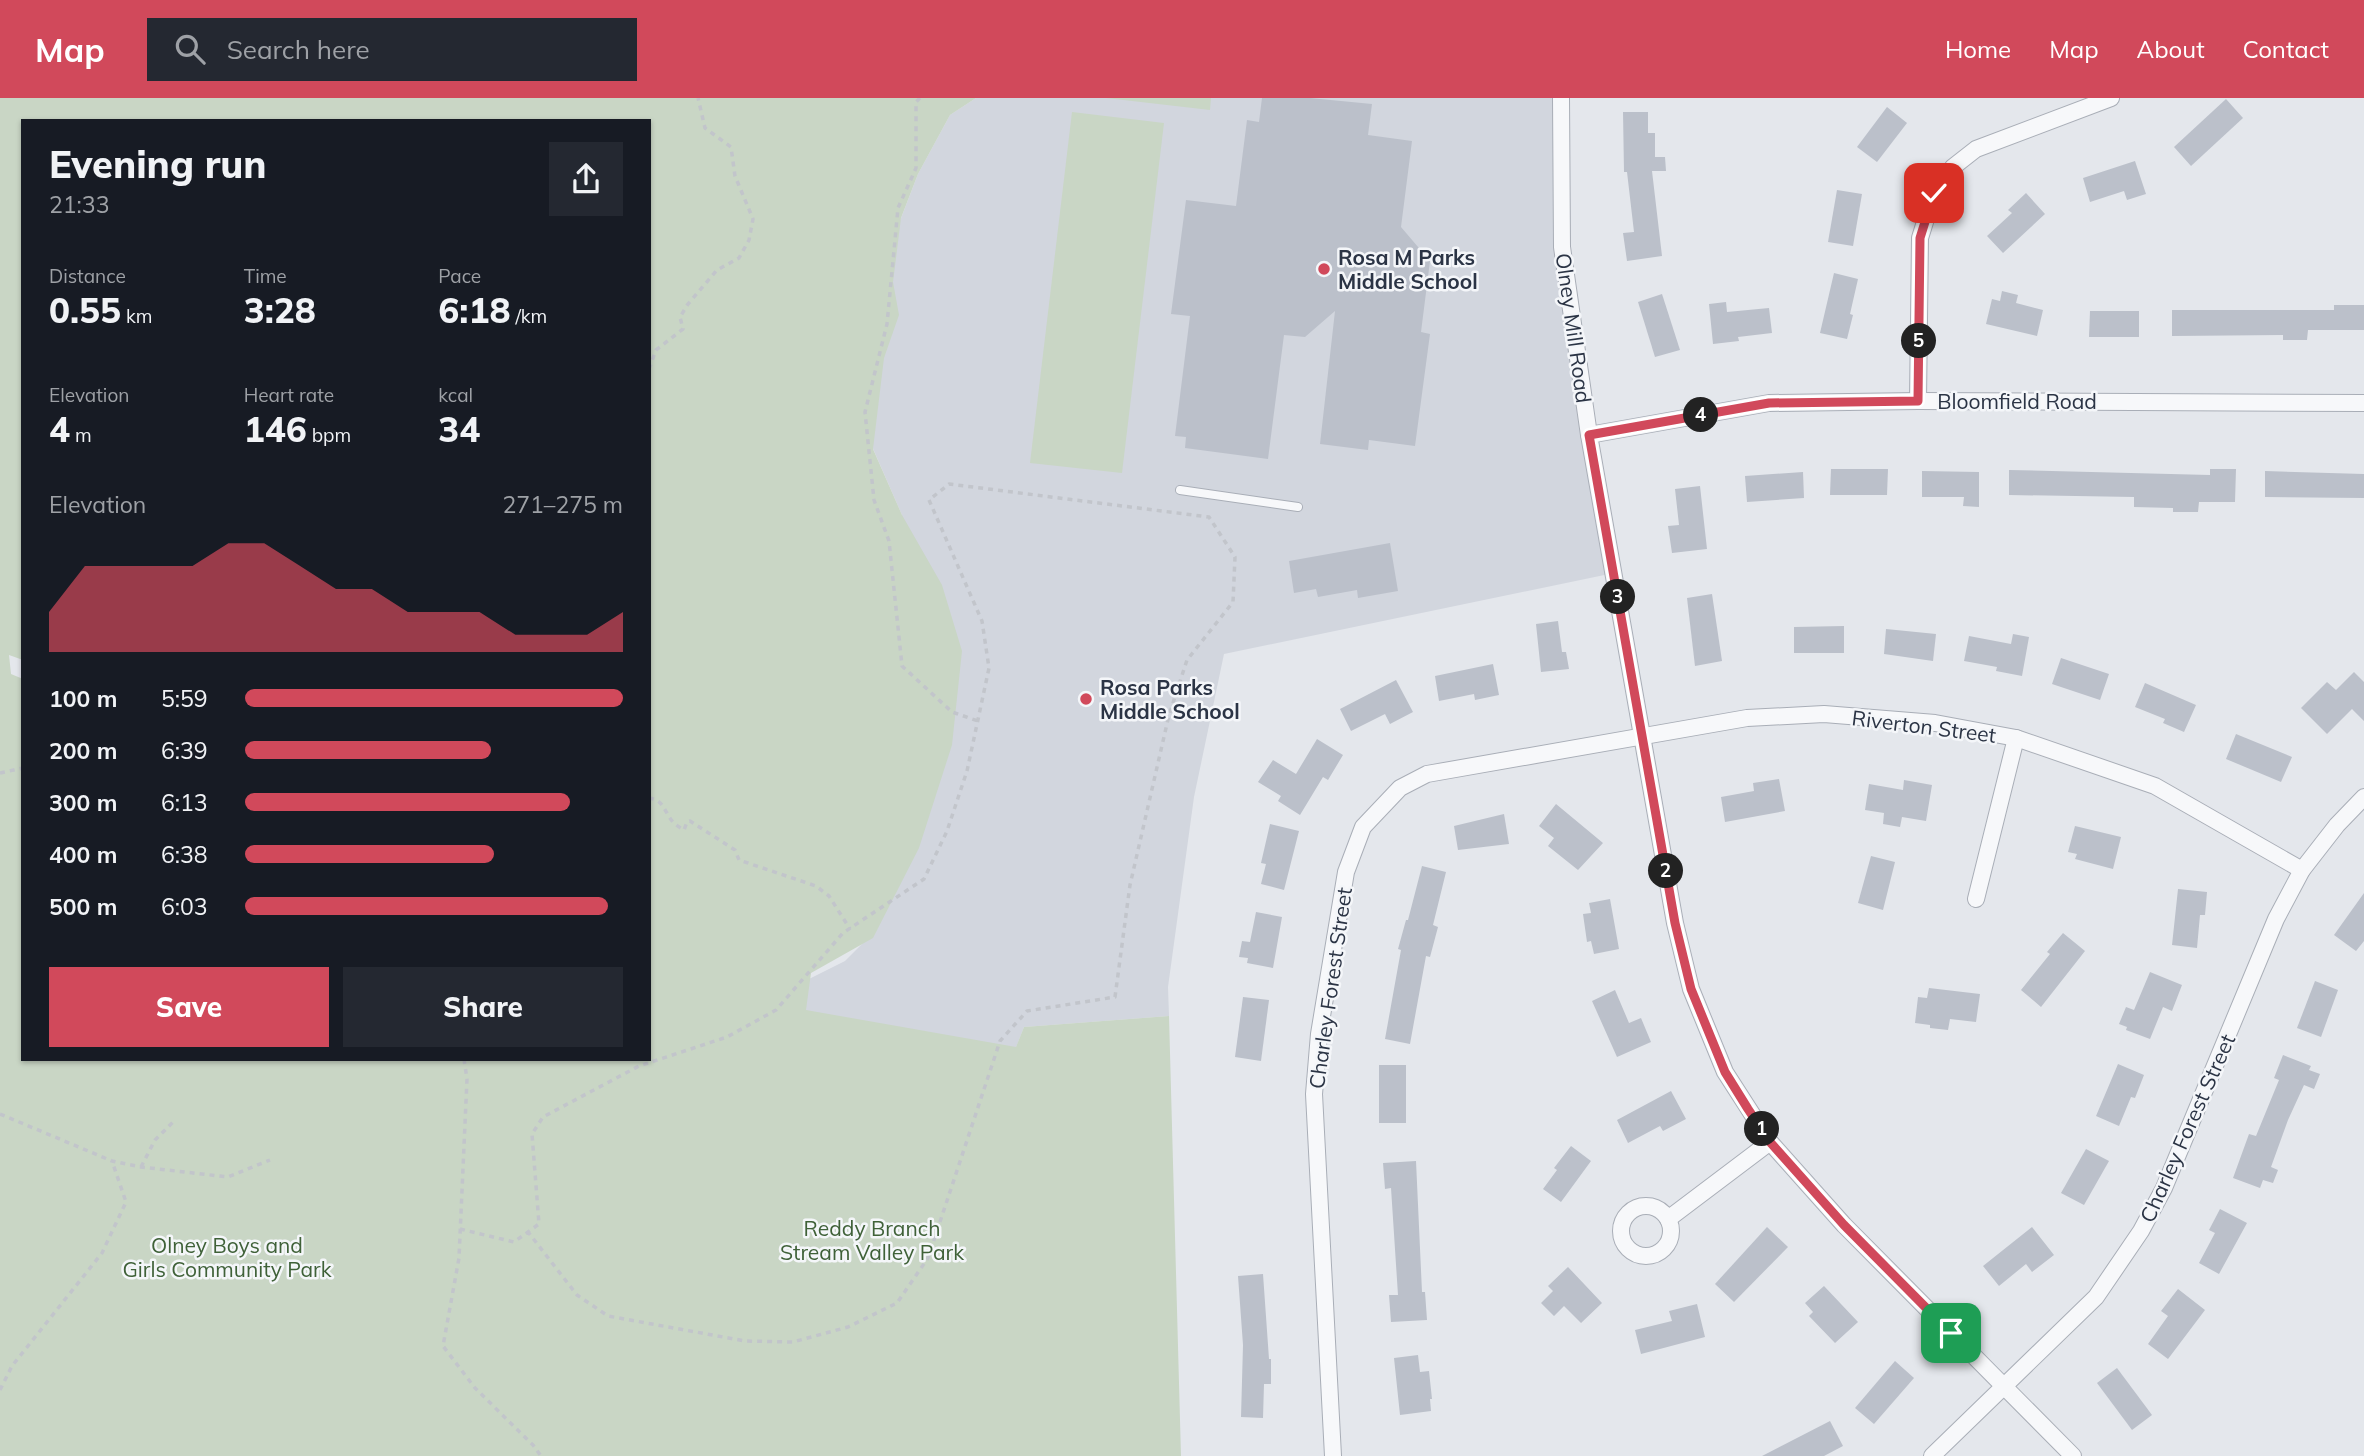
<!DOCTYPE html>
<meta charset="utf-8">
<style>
body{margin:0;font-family:Mulish,sans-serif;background:#242831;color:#f1f3f6;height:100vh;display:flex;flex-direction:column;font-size:26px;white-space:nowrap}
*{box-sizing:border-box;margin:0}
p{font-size:23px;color:#9ea1a6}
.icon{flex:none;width:38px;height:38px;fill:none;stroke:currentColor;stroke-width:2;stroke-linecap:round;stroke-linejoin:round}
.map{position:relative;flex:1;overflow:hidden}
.sheet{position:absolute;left:21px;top:21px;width:630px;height:942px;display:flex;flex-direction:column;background:#171b24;border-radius:0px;box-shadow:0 2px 5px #0004}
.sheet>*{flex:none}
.pin{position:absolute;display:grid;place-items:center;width:60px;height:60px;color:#fff;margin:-30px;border-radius:14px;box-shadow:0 4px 10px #0006}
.km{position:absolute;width:35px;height:35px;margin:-18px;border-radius:50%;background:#222;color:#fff;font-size:19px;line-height:35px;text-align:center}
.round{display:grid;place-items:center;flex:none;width:74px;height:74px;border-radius:0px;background:#242831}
.head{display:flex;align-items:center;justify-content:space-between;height:119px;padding:0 28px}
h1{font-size:38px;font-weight:800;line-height:52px}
.metrics{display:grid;grid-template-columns:repeat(3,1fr);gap:10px;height:119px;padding:7px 28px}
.metrics div{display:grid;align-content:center}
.metrics b{font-size:35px;font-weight:800}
.metrics small{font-size:19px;font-weight:400}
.metrics p{font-size:19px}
.chart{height:196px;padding:14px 28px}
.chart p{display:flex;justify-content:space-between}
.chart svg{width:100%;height:126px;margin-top:7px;fill:#d1495b;opacity:.7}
.primary-button{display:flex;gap:14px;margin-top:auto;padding:14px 28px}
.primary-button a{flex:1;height:80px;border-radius:0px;background:#d1495b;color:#fff;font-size:28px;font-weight:800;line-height:80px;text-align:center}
.primary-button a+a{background:#242831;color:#f1f3f6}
ul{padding:0 28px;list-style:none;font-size:23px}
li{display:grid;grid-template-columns:112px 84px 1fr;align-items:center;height:52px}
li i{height:18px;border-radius:9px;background:#d1495b}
header{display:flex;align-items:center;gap:42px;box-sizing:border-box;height:98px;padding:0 35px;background:#d1495b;color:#fff}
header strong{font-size:33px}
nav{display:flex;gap:38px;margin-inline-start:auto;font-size:24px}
.search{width:490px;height:63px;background:#242831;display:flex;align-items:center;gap:18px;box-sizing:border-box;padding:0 24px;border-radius:0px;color:#9ea1a6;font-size:26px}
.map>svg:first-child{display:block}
.built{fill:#d2d6de}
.green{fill:#c9d6c5;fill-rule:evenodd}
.building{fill:#bbc0ca}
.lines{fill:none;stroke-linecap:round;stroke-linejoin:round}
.lane-casing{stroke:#a9aeb7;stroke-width:10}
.street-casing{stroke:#a9aeb7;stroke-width:18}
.path{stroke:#c2c5cb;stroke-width:3.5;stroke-dasharray:5 5;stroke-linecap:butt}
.lane{stroke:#f7f8fa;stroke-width:8}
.street{stroke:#f7f8fa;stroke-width:16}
.route-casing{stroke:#fff;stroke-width:14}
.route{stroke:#d1495b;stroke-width:9}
.poi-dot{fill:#d1495b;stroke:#f4f6f9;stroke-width:2.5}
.labels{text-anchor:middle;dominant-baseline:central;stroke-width:5;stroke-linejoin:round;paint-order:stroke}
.poi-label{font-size:21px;font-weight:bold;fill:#2b3445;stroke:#f4f6f9;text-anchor:start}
.street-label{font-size:21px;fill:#2b3445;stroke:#f4f6f9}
.park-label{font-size:21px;fill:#3f6138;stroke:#f4f6f9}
</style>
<header>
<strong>Map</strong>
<div class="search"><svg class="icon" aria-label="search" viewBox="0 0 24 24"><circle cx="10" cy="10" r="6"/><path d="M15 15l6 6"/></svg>Search here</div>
<nav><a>Home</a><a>Map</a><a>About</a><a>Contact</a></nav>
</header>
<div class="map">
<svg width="2364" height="1358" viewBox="0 0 2364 1358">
<rect width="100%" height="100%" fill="#e4e7ec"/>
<polygon class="built" points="976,0 1561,0 1562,149 1614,475 1224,556 1194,699 1168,889 1169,918 1024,929 946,1128 649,961 845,863 878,830 902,417 871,346 888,154 918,76 950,17"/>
<g class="green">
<path d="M0 0H976L950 17 918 76 901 120 893 184 899 217 884 260 873 351 902 417 942 487 962 553 952 647 919 750 873 840 811 875 806 912 1016 949 1024 929 1169 918 1181 1358H0ZM23 23H649V961H23V581L11 576 9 557 23 562Z"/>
<polygon points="1106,0 1211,0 1210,12"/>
<polygon points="1072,14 1164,25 1122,375 1030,365"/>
</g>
<g class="building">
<polygon points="1262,0 1310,0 1372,6 1368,37 1412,43 1401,129 1430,163 1421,234 1430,236 1415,348 1369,342 1368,352 1320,346 1335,213 1305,239 1284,237 1268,361 1185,350 1186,339 1175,338 1190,218 1171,216 1186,102 1236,108 1247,22 1259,24"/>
<polygon points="2226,1 2243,20 2191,68 2174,49"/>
<polygon points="1887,9 1907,25 1877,64 1857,49"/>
<polygon points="1623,14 1648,14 1648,35 1655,35 1655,59 1665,59 1666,73 1652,73 1662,158 1627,163 1623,135 1634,134 1627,74 1624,74"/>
<polygon points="2135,63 2146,96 2127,102 2124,93 2090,104 2083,80"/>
<polygon points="1837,92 1862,96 1853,148 1828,144"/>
<polygon points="2026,95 2045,116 2003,155 1987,138 2012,115 2008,112"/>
<polygon points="1834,175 1858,181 1850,216 1853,217 1847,241 1820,235"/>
<polygon points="2002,193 2018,197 2016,205 2043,212 2037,238 1986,226 1992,201 2000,203"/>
<polygon points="1662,196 1680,252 1655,259 1638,204"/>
<polygon points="1726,204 1727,214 1769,210 1772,235 1738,239 1739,243 1713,246 1709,206"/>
<polygon points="2334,207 2364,207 2364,232 2308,232 2307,242 2283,242 2283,237 2172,238 2172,212 2334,212"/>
<polygon points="2090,213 2139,213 2139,239 2089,239"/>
<polygon points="1831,371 1888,371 1887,397 1830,397"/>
<polygon points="2210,371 2236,371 2235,404 2199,404 2198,414 2173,414 2173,410 2134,409 2134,399 2009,397 2009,372 2210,377"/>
<polygon points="1922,373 1979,374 1979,409 1963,408 1964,399 1922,399"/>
<polygon points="2265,373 2364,376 2364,400 2265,399"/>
<polygon points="1803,374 1804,400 1747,404 1745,378"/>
<polygon points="1700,388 1707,451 1672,455 1668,428 1679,427 1675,391"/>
<polygon points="1390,445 1398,493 1358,500 1357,492 1318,499 1316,491 1294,495 1289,463"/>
<polygon points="1712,496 1722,563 1695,568 1687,500"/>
<polygon points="1558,523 1562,554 1566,554 1569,571 1541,574 1536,526"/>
<polygon points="1844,528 1844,555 1794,555 1794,529"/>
<polygon points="1886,531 1936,536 1933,563 1884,556"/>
<polygon points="2013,536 2029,539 2022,578 1996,573 1997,569 1964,563 1969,538 2011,546"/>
<polygon points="2061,560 2109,576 2100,602 2052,586"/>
<polygon points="1493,566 1499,597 1475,602 1474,596 1439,603 1435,578"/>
<polygon points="2354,574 2364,584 2364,623 2352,611 2327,636 2301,610 2327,584 2336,592"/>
<polygon points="1396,582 1413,614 1390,626 1385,616 1351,633 1340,611"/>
<polygon points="2145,585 2196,607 2184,634 2163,625 2165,621 2135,609"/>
<polygon points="2236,636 2292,659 2281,684 2226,661"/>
<polygon points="1317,641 1343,657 1328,682 1323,679 1300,717 1278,703 1281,698 1258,684 1273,662 1296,676"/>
<polygon points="1779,681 1785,713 1725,724 1721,699 1754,693 1753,685"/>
<polygon points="1904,682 1932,687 1926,723 1902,719 1900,729 1883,726 1884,715 1865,712 1869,686 1903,692"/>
<polygon points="1556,706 1603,745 1578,772 1548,748 1554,740 1539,728"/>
<polygon points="1504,716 1509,746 1458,752 1454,728"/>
<polygon points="1270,726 1299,733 1284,792 1261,786 1266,766 1261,765"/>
<polygon points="2075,728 2121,739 2113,771 2075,761 2077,756 2068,754"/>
<polygon points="1871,758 1895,764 1883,812 1858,805"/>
<polygon points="1422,768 1446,774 1433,827 1438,829 1430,859 1426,858 1410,946 1385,941 1401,852 1398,851 1406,822 1408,822"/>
<polygon points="2178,791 2207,794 2205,817 2200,817 2197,850 2172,847"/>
<polygon points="2364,795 2364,843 2356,853 2334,837"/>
<polygon points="1610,801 1619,851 1594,856 1591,843 1587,844 1583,816 1591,815 1589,805"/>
<polygon points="1256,814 1282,819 1273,870 1247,865 1248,860 1239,859 1242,843 1250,844"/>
<polygon points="2063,835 2085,853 2041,909 2021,892 2050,856 2047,854"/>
<polygon points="2150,874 2182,887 2172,913 2163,909 2150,941 2126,932 2127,929 2119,926 2126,909 2134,912"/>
<polygon points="2315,883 2338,892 2321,939 2297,930"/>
<polygon points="1929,890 1980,896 1976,924 1950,921 1948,932 1930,930 1930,927 1915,925 1918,899 1927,900"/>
<polygon points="1615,892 1629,925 1641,920 1651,944 1617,959 1592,903"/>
<polygon points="1243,899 1269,902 1261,963 1235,959"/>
<polygon points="2283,957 2311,968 2309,972 2320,976 2314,991 2304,987 2288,1022 2271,1069 2278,1072 2273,1085 2263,1082 2260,1090 2233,1080 2249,1036 2256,1038 2279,982 2274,980"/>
<polygon points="2118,966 2144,977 2135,1000 2131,999 2119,1028 2096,1018"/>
<rect x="1379" y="967" width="27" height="58"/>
<polygon points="1671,993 1686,1021 1663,1033 1660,1028 1628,1045 1617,1022"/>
<polygon points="1571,1048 1591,1063 1561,1104 1543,1091 1557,1072 1554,1070"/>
<polygon points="2086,1051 2109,1063 2084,1107 2061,1095"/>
<polygon points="1416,1063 1422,1194 1425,1194 1427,1222 1391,1224 1389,1197 1398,1197 1391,1090 1385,1091 1383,1065"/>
<polygon points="2220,1111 2247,1125 2219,1176 2199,1165 2215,1135 2209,1132"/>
<polygon points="1767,1129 1788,1149 1734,1204 1715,1186"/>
<polygon points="2032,1129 2054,1157 2032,1174 2026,1166 1999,1188 1983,1168"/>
<polygon points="1568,1169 1602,1205 1581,1225 1564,1208 1554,1218 1541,1205 1553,1193 1548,1188"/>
<polygon points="1263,1176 1269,1261 1271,1261 1271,1286 1264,1286 1263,1320 1241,1319 1243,1247 1238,1178"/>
<polygon points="1824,1188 1858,1224 1835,1245 1809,1218 1813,1214 1805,1205"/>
<polygon points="2178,1191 2205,1212 2168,1261 2148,1246 2168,1218 2161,1213"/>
<polygon points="1697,1206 1705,1239 1641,1256 1635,1232 1672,1223 1669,1213"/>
<polygon points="1418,1257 1420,1274 1429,1273 1432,1301 1430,1301 1431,1313 1400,1317 1394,1260"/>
<polygon points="1895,1263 1914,1280 1874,1326 1855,1310"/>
<polygon points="2117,1270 2152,1317 2132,1332 2097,1285"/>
<polygon points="1830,1323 1843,1348 1824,1358 1762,1358"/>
</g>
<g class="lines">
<defs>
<polyline id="lane" points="1180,392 1298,409"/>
<g id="street">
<polyline points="1561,0 1562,149 1589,337 1675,825 1691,891 1725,974 1770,1044 1844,1127 2073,1358"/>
<polyline points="1918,303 1920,140 1934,95 1953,69 1976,51 2111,0"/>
<polyline points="1589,337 1769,305 1918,303 2364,305"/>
<polyline points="1976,801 2016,640"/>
<circle cx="1646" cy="1133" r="25"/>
<polyline points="1668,1121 1770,1044"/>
<polyline points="1333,1358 1314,996 1319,936 1346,774 1363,729 1400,690 1427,676 1747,620 1824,616 1935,625 2016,640 2155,688 2302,772"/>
<polyline points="1932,1358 2096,1199 2141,1133 2164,1090 2276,821 2302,772 2337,727 2364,699"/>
</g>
</defs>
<use href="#lane" class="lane-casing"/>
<use href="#street" class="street-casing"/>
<g class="path">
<polyline points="920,0 916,4 916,70 898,110 887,226 865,314 874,402 889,443 902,568 952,614 978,623"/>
<polyline points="649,271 656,252 683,231 680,219 688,206 717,172 739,160 749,142 753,121 735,78 731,49 705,30 698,0"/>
<polyline points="0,675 23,670"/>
<path d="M649 700C665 702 664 715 674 725 677 728 681 730 684 732L687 724 690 723 735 752 739 762 816 788 829 798 850 831"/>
<polyline points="464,961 467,981 459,1160 443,1248 475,1290 533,1347 541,1358"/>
<polyline points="0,1016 112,1063 141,1069 228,1079 270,1062"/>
<polyline points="141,1069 155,1042 175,1022"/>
<polyline points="460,1131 514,1144 539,1126 532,1036 543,1019 639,968 727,939 776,912 843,835 924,781 947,733 967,673 989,570 982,523 929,402 949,386 1209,419 1235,459 1233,504 1187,562 1169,617 1130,787 1115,899 1027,913 1000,943 928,1160 897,1205 848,1229 793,1244 745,1243 608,1218 577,1197 528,1134"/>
<polyline points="0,1292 12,1268 102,1155 126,1104 112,1063"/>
</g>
<use href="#lane" class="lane"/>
<use href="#street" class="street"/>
</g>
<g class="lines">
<defs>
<polyline id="route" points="1934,95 1920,140 1918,303 1769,305 1589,337 1675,825 1691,891 1725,974 1748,1011 1770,1044 1844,1127 1951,1235"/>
</defs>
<use href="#route" class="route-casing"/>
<use href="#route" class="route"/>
</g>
<g class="poi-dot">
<circle cx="1324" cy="171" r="7"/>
<circle cx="1086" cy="601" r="7"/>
</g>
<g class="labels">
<g class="poi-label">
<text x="1338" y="159">Rosa M Parks<tspan x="1338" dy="24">Middle School</tspan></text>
<text x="1100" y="589">Rosa Parks<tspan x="1100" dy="24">Middle School</tspan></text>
</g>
<g class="street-label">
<text transform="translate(1574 230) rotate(82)">Olney Mill Road</text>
<text x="2017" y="303">Bloomfield Road</text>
<text transform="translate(1924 628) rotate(7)">Riverton Street</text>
<text transform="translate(1330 890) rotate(-82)">Charley Forest Street</text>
<text transform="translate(2187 1030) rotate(-66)">Charley Forest Street</text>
</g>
<g class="park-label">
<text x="872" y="1130">Reddy Branch<tspan x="872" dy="24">Stream Valley Park</tspan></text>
<text x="227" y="1147">Olney Boys and<tspan x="227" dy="24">Girls Community Park</tspan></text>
</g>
</g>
</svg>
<div class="pin" style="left:1951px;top:1235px;background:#1e9e55"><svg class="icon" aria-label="arrive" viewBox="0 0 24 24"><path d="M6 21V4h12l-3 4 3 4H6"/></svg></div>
<div class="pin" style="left:1934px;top:95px;background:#d93025"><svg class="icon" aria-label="check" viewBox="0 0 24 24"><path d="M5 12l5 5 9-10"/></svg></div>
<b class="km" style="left:1762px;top:1031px">1</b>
<b class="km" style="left:1666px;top:773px">2</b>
<b class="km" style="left:1618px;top:499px">3</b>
<b class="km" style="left:1701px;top:317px">4</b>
<b class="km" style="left:1919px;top:243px">5</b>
<section class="sheet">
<div class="head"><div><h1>Evening run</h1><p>21:33</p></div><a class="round"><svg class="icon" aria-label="share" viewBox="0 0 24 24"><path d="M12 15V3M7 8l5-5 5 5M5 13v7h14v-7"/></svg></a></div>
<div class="metrics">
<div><p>Distance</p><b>0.55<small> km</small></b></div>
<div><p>Time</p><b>3:28</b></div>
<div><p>Pace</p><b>6:18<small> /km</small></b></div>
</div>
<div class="metrics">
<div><p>Elevation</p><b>4<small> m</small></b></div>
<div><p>Heart rate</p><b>146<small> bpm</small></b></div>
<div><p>kcal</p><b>34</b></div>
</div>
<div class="chart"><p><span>Elevation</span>271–275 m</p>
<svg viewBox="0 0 160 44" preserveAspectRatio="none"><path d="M0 44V30L10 14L20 14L30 14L40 14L50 6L60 6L70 14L80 22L90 22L100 30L110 30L120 30L130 38L140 38L150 38L160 30V44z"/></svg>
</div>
<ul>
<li><b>100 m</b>5:59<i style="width:100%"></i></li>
<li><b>200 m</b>6:39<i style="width:65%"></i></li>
<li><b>300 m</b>6:13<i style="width:86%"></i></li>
<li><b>400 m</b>6:38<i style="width:66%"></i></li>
<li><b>500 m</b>6:03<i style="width:96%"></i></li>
</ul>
<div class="primary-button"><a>Save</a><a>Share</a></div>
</section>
</div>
